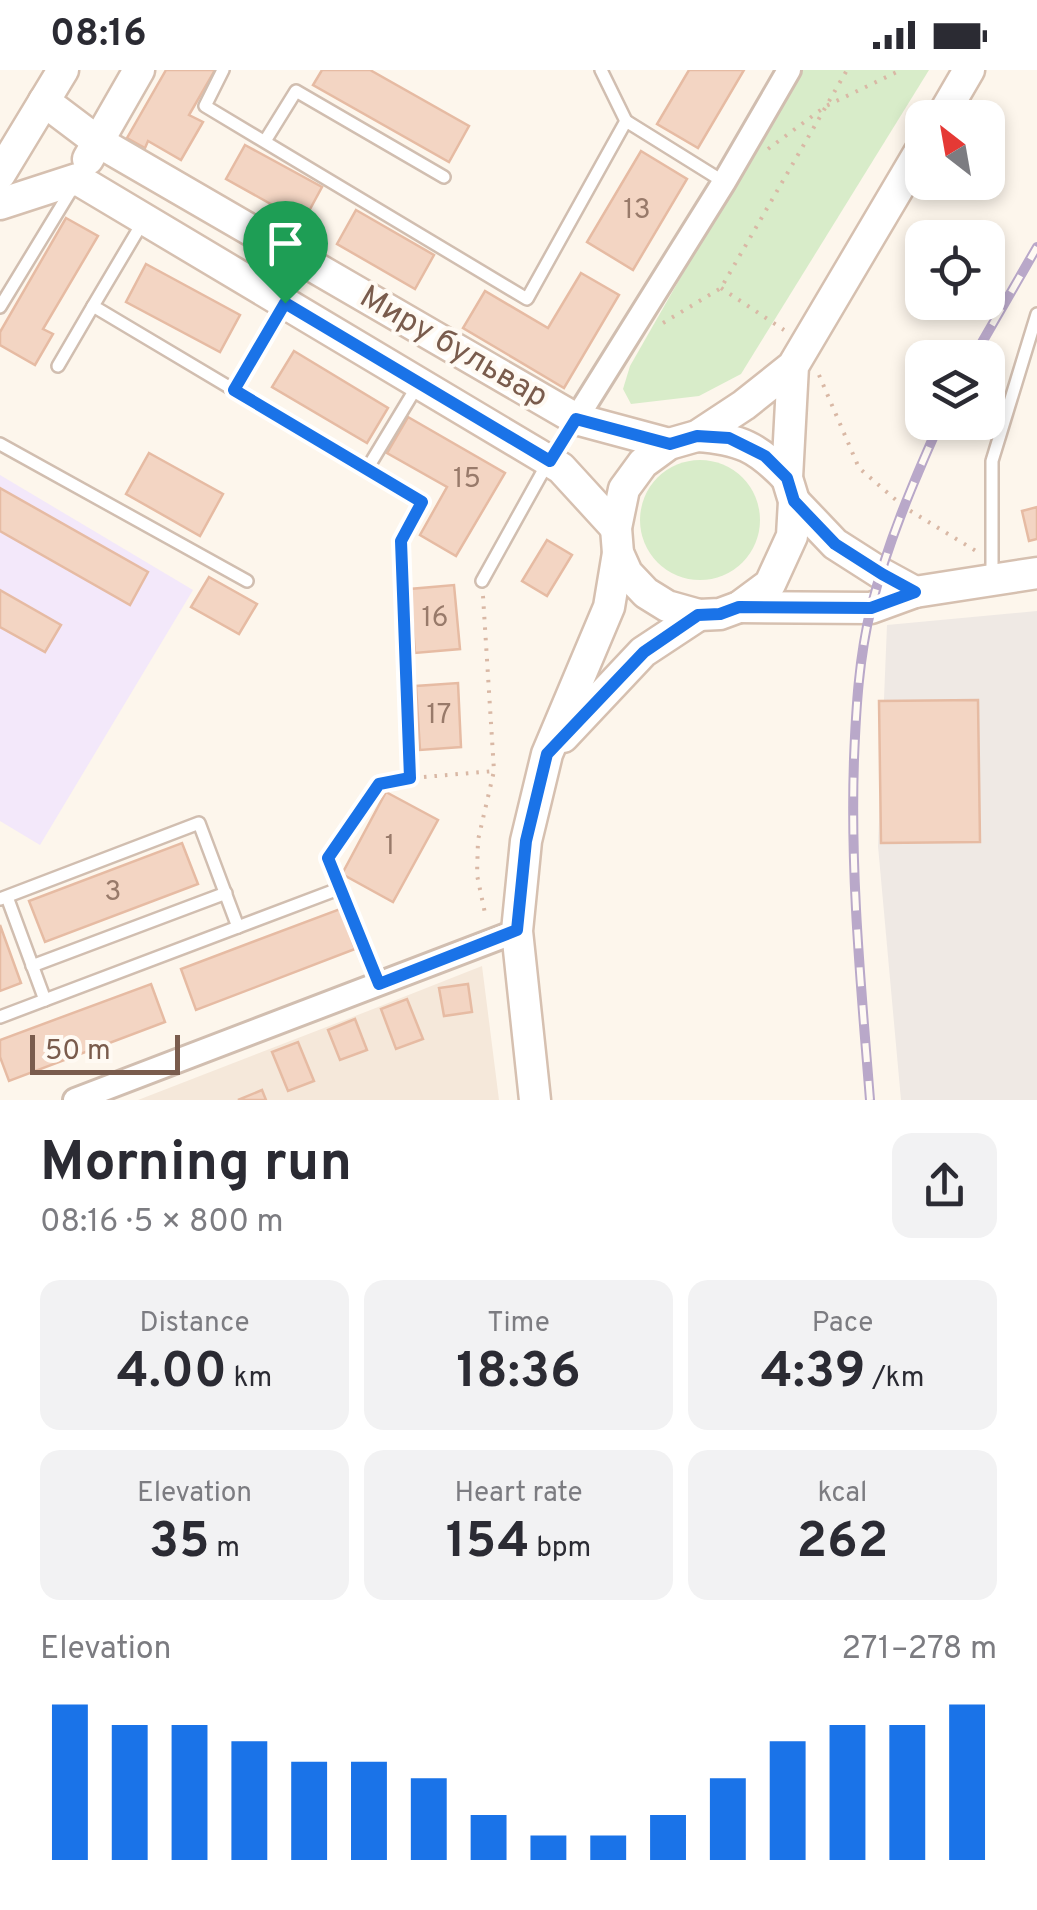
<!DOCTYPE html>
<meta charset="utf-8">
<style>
body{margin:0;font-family:Overpass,sans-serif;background:#f2f2f3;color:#2b2b33;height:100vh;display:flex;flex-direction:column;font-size:38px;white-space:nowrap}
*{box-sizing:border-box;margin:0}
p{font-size:32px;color:#7c7c81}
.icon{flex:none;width:55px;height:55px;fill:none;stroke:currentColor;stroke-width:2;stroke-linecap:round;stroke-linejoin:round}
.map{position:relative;height:1030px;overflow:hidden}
.side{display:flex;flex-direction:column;background:#fff;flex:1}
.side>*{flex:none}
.needle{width:65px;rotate:329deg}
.controls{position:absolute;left:905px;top:30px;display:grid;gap:20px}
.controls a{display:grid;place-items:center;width:100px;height:100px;border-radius:20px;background:#fff;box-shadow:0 5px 15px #0003;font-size:50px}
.scale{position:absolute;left:30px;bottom:25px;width:150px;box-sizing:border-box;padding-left:10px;border:5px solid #7a5c4d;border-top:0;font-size:28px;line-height:35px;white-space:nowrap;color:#7a5c4d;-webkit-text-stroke:8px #fffaf3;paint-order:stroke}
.pin{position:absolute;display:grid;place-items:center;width:85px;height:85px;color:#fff;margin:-102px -42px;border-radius:50% 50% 50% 0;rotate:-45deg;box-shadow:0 0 10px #0007}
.pin .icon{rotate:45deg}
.round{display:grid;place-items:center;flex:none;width:105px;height:105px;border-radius:20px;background:#f2f2f3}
.headline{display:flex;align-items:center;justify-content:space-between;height:170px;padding:0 40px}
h1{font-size:55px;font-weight:700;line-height:75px}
.stats{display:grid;grid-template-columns:repeat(3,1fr);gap:15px;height:170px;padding:10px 40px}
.stats div{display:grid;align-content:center;border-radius:20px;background:#f2f2f3;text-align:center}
.stats b{font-size:50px;font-weight:700}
.stats small{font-size:28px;font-weight:400}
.stats p{font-size:28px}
.chart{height:280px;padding:20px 40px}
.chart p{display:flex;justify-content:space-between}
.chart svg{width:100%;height:180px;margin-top:10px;stroke:#1a73e8;stroke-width:6}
.status{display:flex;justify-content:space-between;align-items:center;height:70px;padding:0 50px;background:#fff;direction:ltr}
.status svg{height:28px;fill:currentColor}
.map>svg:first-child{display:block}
.residential{fill:#f5e8da}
.industrial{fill:#efe9e4}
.education{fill:#f3e8fa}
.green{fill:#d8ecc9}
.building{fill:#f3d5c3;stroke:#e6bba3;stroke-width:2.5}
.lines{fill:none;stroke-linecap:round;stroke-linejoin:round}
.lane-casing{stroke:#d1beb0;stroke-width:16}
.street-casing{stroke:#d1beb0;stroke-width:28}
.secondary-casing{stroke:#d6c0b0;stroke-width:35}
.path{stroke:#d9b8a5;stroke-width:4;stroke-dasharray:2.5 8;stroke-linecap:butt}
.lane{stroke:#fff;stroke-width:11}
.street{stroke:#fff;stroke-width:22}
.secondary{stroke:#fff;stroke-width:30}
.rail-casing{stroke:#b9a8c9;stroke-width:10}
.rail{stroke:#fffaf3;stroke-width:6;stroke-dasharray:19;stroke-linecap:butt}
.route-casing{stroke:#fff;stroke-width:20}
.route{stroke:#1a73e8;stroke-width:12}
.labels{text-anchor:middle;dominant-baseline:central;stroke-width:8;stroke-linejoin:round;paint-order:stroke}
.number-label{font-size:28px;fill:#987a6a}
.street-label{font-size:32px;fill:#7a5c4d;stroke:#fffaf3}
</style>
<div class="status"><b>08:16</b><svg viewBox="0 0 49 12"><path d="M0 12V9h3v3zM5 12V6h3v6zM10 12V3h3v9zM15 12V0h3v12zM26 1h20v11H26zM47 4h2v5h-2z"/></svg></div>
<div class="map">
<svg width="1037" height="1030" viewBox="0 0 1037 1030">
<rect width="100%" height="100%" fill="#fdf6ec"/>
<polygon class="residential" points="482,896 499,1030 138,1030 368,941"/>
<polygon class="industrial" points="1037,541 1037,1030 901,1030 878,776 887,555"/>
<polygon class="education" points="0,405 193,520 40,775 0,751"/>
<g class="green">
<polygon points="799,0 929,0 741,304 699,326 631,334 623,319 630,296"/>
<circle cx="700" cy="450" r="60"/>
</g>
<g class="building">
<polygon points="166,0 215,0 189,45 203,52 181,90 148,71 145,78 127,68"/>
<polygon points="322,0 370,0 469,56 449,92 313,15"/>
<polygon points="689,0 744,0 698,78 657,54"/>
<polygon points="245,75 322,117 303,152 226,109"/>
<polygon points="641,81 687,109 633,200 587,172"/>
<polygon points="356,140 434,185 415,219 337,174"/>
<polygon points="66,148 98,166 43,259 53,264 35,295 0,275 0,262"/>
<polygon points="146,194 240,245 220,282 126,232"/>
<polygon points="581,203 619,225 564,318 463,258 485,221 548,258"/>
<polygon points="294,281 388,338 367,373 272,317"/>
<polygon points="408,347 505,403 456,486 420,465 447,417 387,383"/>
<polygon points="149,383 223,424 200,466 126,424"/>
<polygon points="0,418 148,502 130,535 0,461"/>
<polygon points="1037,437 1037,469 1029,471 1022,441"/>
<polygon points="547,470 572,485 547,526 522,511"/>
<polygon points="209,507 257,534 239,564 191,537"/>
<polygon points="454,515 460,579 415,583 410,519"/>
<polygon points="0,520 61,555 45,582 0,557"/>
<polygon points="458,613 461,677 420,680 416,616"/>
<polygon points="978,630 980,772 881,773 879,631"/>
<polygon points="386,722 438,750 393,832 342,804"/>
<polygon points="182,773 198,814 45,872 29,831"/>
<polygon points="340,839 355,879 196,940 181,899"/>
<polygon points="0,855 21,913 0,921"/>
<polygon points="151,914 165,952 9,1011 0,987 0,970"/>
<polygon points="468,914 472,942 444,946 439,918"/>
<polygon points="407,929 423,969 396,979 381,939"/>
<polygon points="355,949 367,980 340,990 328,960"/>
<polygon points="298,972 314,1011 288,1021 272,982"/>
<polygon points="262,1020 266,1030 238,1030"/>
</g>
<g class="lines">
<defs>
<g id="lane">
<polyline points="223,0 205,36 527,229 626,51 724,112"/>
<polyline points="601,0 626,51"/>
<polyline points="265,71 296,21 444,107"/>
<polyline points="144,150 93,236 422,432 401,471 410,708"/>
<polyline points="0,237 73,117"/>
<polyline points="58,296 93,236"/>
<polyline points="0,374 247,511"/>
<polyline points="367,399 419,313"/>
<polyline points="992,507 992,391 1037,244"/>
<polyline points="482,511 547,394"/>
<polyline points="7,827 45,930"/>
<polyline points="0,829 199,753 238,857"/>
<polyline points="32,896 226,823"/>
<polyline points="0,947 341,818 379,914"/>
</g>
<g id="street">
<polyline points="576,349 724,112 789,0"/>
<polyline points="75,1030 517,861"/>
</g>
<g id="secondary">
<polyline points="44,31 97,71 576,349 669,374"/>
<polyline points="941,48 969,0"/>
<polyline points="88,89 139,0"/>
<polyline points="0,104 63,0"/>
<polyline points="0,134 77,109 561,398 616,458"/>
<polyline points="793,296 787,408 794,431 792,466 770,514 739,537 720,544 699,545 667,536 646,523 627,503 618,483 616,458 624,419 643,393 669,374 697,366 744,335 793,296 922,78"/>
<path d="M697 366C740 369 757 377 787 408"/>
<polyline points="794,431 835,474 882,504 915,522"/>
<polyline points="739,537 871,538 915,522 1037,503"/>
<polyline points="563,667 643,582 699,545"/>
<polyline points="535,1030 517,861 526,771 547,684 609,537 618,483"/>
</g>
</defs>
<use href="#lane" class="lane-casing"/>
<use href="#street" class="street-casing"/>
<use href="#secondary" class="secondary-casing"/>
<g class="path">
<polyline points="768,79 826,36 901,0"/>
<polyline points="721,218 784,260"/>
<polyline points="663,253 721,218 847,0"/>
<polyline points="819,305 859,398 904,437 976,481"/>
<polyline points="242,307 272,255"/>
<polyline points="483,526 494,701 478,770 477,805 486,848"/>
<polyline points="424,707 494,701"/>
<polyline points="336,806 328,787 379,714 395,711"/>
</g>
<use href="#lane" class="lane"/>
<use href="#street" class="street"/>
<use href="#secondary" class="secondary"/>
<defs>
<g id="rail">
<polyline points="973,288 1037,177"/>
<path d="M870 1030C861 916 850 803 854 689 856 638 859 587 871 538 887 474 913 413 940 352"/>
</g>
</defs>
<use href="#rail" class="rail-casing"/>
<use href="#rail" class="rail"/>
</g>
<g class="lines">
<defs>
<polygon id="route" points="285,233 550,391 576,349 670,374 697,366 729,368 765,386 787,408 794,431 835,474 882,504 915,522 871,538 739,537 720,544 698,545 644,582 547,684 526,771 517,860 379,914 328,788 379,714 410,708 401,471 422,432 234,320"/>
</defs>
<use href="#route" class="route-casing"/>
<use href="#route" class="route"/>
</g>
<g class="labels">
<g class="number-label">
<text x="637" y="141">13</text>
<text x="467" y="410">15</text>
<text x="435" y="549">16</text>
<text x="439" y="646">17</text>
<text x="390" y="777">1</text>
<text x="113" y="823">3</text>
</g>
<g class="street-label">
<text transform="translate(453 278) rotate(30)">Миру бульвар</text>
</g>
</g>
</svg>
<div class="controls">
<a><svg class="needle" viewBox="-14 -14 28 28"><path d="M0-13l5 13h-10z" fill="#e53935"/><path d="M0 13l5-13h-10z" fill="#7c7c81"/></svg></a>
<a><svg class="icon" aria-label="locate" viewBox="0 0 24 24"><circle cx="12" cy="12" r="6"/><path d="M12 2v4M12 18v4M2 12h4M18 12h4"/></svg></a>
<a><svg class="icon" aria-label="layers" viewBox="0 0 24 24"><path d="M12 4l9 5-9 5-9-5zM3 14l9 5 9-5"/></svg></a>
</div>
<div class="scale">50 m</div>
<div class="pin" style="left:285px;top:233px;background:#1e9e55"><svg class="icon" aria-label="arrive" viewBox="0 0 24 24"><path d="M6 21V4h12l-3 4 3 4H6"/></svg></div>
</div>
<section class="side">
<div class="headline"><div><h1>Morning run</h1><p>08:16 · 5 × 800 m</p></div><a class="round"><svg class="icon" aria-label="share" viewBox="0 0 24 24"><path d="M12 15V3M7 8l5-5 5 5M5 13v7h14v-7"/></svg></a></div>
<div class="stats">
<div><p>Distance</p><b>4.00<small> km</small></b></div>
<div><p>Time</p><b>18:36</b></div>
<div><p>Pace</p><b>4:39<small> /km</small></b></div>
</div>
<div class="stats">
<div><p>Elevation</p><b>35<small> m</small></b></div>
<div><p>Heart rate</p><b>154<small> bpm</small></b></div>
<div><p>kcal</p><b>262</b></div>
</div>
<div class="chart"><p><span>Elevation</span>271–278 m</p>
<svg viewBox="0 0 160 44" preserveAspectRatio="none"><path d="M5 44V6M15 44V11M25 44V11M35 44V15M45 44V20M55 44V20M65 44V24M75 44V33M85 44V38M95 44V38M105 44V33M115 44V24M125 44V15M135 44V11M145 44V11M155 44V6"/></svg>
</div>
</section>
